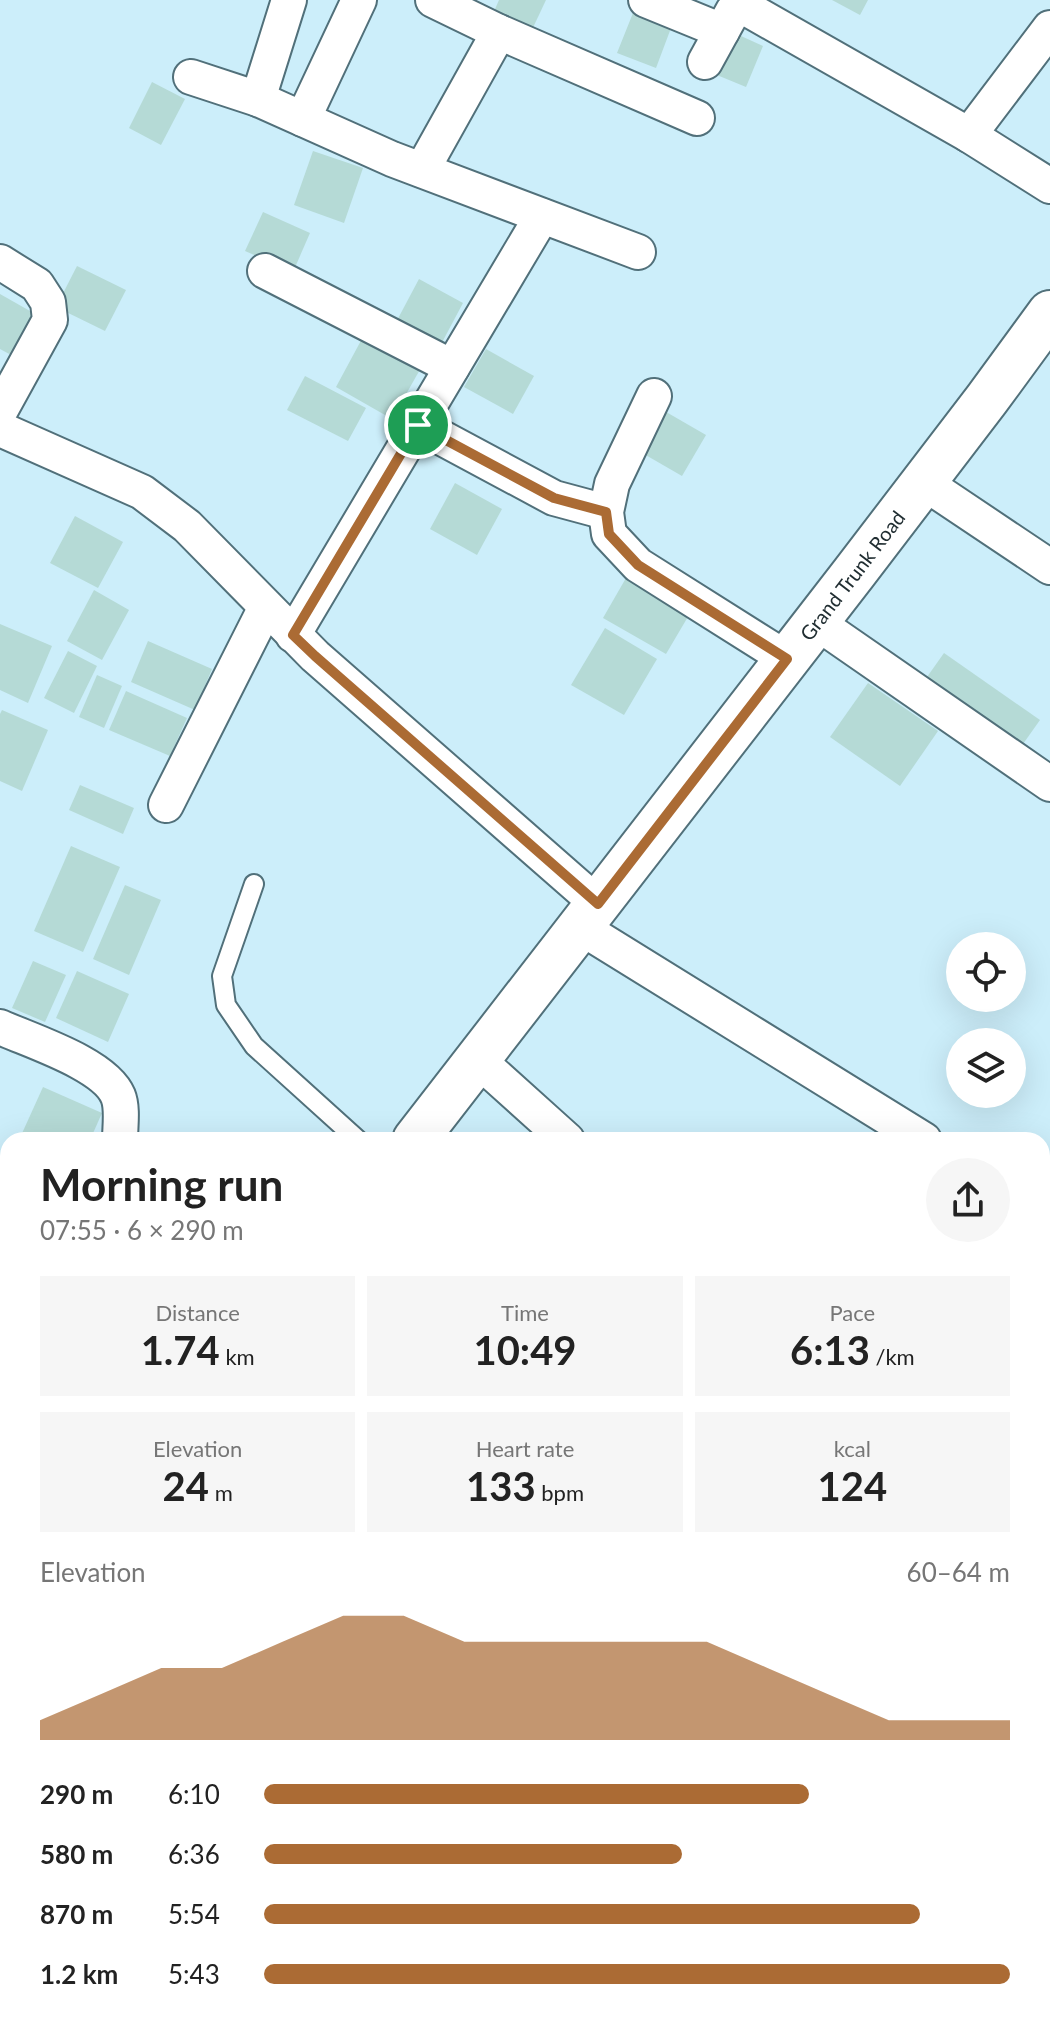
<!DOCTYPE html>
<meta charset="utf-8">
<style>
body{margin:0;font-family:Lato,sans-serif;background:#f6f6f6;color:#222;height:100vh;display:flex;flex-direction:column;font-size:30px;white-space:nowrap}
*{box-sizing:border-box;margin:0}
p{font-size:26px;color:#767676}
.icon{flex:none;width:44px;height:44px;fill:none;stroke:currentColor;stroke-width:2;stroke-linecap:round;stroke-linejoin:round}
.map{position:relative;flex:1;overflow:hidden}
.drawer{position:absolute;left:0px;top:1132px;width:1050px;height:888px;display:flex;flex-direction:column;background:#fff;border-radius:24px 24px 0 0;box-shadow:0 8px 32px #0002}
.drawer>*{flex:none}
.buttons{position:absolute;left:946px;top:932px;display:grid;gap:16px}
.buttons a{display:grid;place-items:center;width:80px;height:80px;border-radius:50%;background:#fff;box-shadow:0 8px 32px #0002;font-size:40px}
.pin{position:absolute;display:grid;place-items:center;width:68px;height:68px;color:#fff;margin:-34px;border:4px solid #fff;border-radius:50%;box-shadow:0 2px 8px #0007}
.round{display:grid;place-items:center;flex:none;width:84px;height:84px;border-radius:42px;background:#f6f6f6}
.overview{display:flex;align-items:center;justify-content:space-between;height:136px;padding:0 40px}
h1{font-size:44px;font-weight:700;line-height:60px}
.metrics{display:grid;grid-template-columns:repeat(3,1fr);gap:12px;height:136px;padding:8px 40px}
.metrics div{display:grid;align-content:center;border-radius:0px;background:#f6f6f6;text-align:center}
.metrics b{font-size:40px;font-weight:700}
.metrics small{font-size:22px;font-weight:400}
.metrics p{font-size:22px}
.chart{height:224px;padding:16px 40px}
.chart p{display:flex;justify-content:space-between}
.chart svg{width:100%;height:144px;margin-top:8px;fill:#ab6b34;opacity:.7}
ul{padding:0 40px;list-style:none;font-size:26px}
li{display:grid;grid-template-columns:128px 96px 1fr;align-items:center;height:60px}
li i{height:20px;border-radius:10px;background:#ab6b34}
.map>svg:first-child{display:block}
.building{fill:#b5dad6}
.lines{fill:none;stroke-linecap:round;stroke-linejoin:round}
.service-casing{stroke:#51707a;stroke-width:22}
.minor-casing{stroke:#51707a;stroke-width:38}
.primary-casing{stroke:#51707a;stroke-width:48}
.path{stroke:#7b939b;stroke-width:5;stroke-dasharray:4 4;stroke-linecap:butt}
.service{stroke:#fff;stroke-width:18}
.minor{stroke:#fff;stroke-width:34}
.primary{stroke:#fff;stroke-width:44}
.route-casing{stroke:#fff;stroke-width:16}
.route{stroke:#ab6b34;stroke-width:10}
.labels{text-anchor:middle;dominant-baseline:central;stroke-width:7;stroke-linejoin:round;paint-order:stroke}
.street-label{font-size:20px;fill:#212e32;stroke:#cceefa}
</style>
<div class="map">
<svg width="1050" height="2020" viewBox="0 0 1050 2020">
<rect width="100%" height="100%" fill="#cceefa"/>
<g class="building">
<polygon points="499,0 546,0 530,34 492,16"/>
<polygon points="832,0 868,0 860,15"/>
<polygon points="633,13 671,28 656,68 617,53"/>
<polygon points="730,31 763,46 746,87 712,73"/>
<polygon points="152,82 185,99 161,145 129,128"/>
<polygon points="313,151 363,168 344,223 294,205"/>
<polygon points="263,212 310,233 293,272 245,251"/>
<polygon points="77,266 126,290 105,331 56,307"/>
<polygon points="419,279 463,303 438,350 394,326"/>
<polygon points="0,294 37,315 13,356 0,349"/>
<polygon points="364,335 422,366 392,419 336,387"/>
<polygon points="486,349 534,376 513,414 464,387"/>
<polygon points="305,376 366,408 348,441 287,410"/>
<polygon points="661,409 706,435 682,476 637,450"/>
<polygon points="455,483 502,509 477,555 430,529"/>
<polygon points="75,516 123,542 98,588 50,563"/>
<polygon points="626,578 689,615 666,654 603,618"/>
<polygon points="94,590 129,610 102,660 67,641"/>
<polygon points="0,624 52,646 28,703 0,690"/>
<polygon points="605,628 657,659 624,715 571,685"/>
<polygon points="148,641 212,669 195,710 131,682"/>
<polygon points="68,651 97,666 74,713 44,698"/>
<polygon points="944,653 1040,720 1023,744 927,677"/>
<polygon points="97,675 122,686 104,728 79,717"/>
<polygon points="868,683 938,731 900,786 830,737"/>
<polygon points="126,691 187,718 170,756 109,730"/>
<polygon points="2,710 48,730 22,791 0,781 0,714"/>
<polygon points="80,785 134,808 123,834 69,810"/>
<polygon points="71,846 120,867 83,952 34,931"/>
<polygon points="125,885 161,900 129,975 93,959"/>
<polygon points="33,961 66,975 45,1022 12,1008"/>
<polygon points="77,971 129,994 108,1042 56,1018"/>
<polygon points="43,1087 102,1113 90,1140 19,1140"/>
<polygon points="8,1165 8,1233 0,1230 0,1183"/>
<polygon points="8,1362 8,1429 0,1425 0,1379"/>
<polygon points="358,2012 391,2012 388,2020 377,2020"/>
</g>
<g class="lines">
<defs>
<polyline id="service" points="254,884 222,976 226,1005 254,1046 358,1140"/>
<g id="minor">
<polyline points="433,0 499,32 697,118"/>
<polyline points="646,0 722,31"/>
<polyline points="737,3 969,135 1050,186"/>
<polyline points="705,62 733,11"/>
<polyline points="191,77 258,99 392,159 638,252"/>
<polyline points="258,99 289,0"/>
<polyline points="303,119 359,0"/>
<polyline points="969,135 1050,28"/>
<polyline points="422,170 499,32"/>
<polyline points="0,262 37,285 48,302 50,320 0,411"/>
<polyline points="265,271 452,367"/>
<polyline points="654,396 612,484 606,512 609,534 638,565 787,659"/>
<polyline points="418,425 554,498 606,512"/>
<polyline points="0,429 142,492 187,526 315,656 598,904"/>
<polyline points="923,482 1050,567"/>
<polyline points="816,622 1050,784"/>
<polyline points="293,635 542,216"/>
<polyline points="166,805 266,607"/>
<polyline points="580,927 924,1140"/>
<path d="M0 1027C31 1041 105 1064 118 1096 123 1108 120 1127 120 1140"/>
<polyline points="477,1059 567,1140"/>
<polyline points="1042,1212 1050,1217"/>
<polyline points="0,1249 8,1253"/>
<polyline points="1042,1358 1050,1366"/>
<polyline points="0,1943 8,1948"/>
<polyline points="120,2012 135,2020"/>
<polyline points="583,2012 595,2020"/>
<polyline points="507,2020 510,2012"/>
</g>
<g id="primary">
<path id="s1" d="M415 1140 854 573 987 399 1050 313"/>
<polyline points="0,1714 8,1701"/>
</g>
</defs>
<use href="#service" class="service-casing"/>
<use href="#minor" class="minor-casing"/>
<use href="#primary" class="primary-casing"/>
<polyline class="path" points="1042,1543 1050,1534"/>
<use href="#service" class="service"/>
<use href="#minor" class="minor"/>
<use href="#primary" class="primary"/>
</g>
<g class="lines">
<defs>
<polygon id="route" points="418,425 554,498 606,512 609,534 638,565 787,659 598,904 315,656 293,635"/>
</defs>
<use href="#route" class="route-casing"/>
<use href="#route" class="route"/>
</g>
<g class="labels">
<g class="street-label">
<text stroke="none"><textPath href="#s1" startOffset="714">Grand Trunk Road</textPath></text>
</g>
</g>
</svg>
<div class="buttons">
<a><svg class="icon" aria-label="locate" viewBox="0 0 24 24"><circle cx="12" cy="12" r="6"/><path d="M12 2v4M12 18v4M2 12h4M18 12h4"/></svg></a>
<a><svg class="icon" aria-label="layers" viewBox="0 0 24 24"><path d="M12 4l9 5-9 5-9-5zM3 14l9 5 9-5"/></svg></a>
</div>
<div class="pin" style="left:418px;top:425px;background:#1e9e55"><svg class="icon" aria-label="arrive" viewBox="0 0 24 24"><path d="M6 21V4h12l-3 4 3 4H6"/></svg></div>
<section class="drawer">
<div class="overview"><div><h1>Morning run</h1><p>07:55 · 6 × 290 m</p></div><a class="round"><svg class="icon" aria-label="share" viewBox="0 0 24 24"><path d="M12 15V3M7 8l5-5 5 5M5 13v7h14v-7"/></svg></a></div>
<div class="metrics">
<div><p>Distance</p><b>1.74<small> km</small></b></div>
<div><p>Time</p><b>10:49</b></div>
<div><p>Pace</p><b>6:13<small> /km</small></b></div>
</div>
<div class="metrics">
<div><p>Elevation</p><b>24<small> m</small></b></div>
<div><p>Heart rate</p><b>133<small> bpm</small></b></div>
<div><p>kcal</p><b>124</b></div>
</div>
<div class="chart"><p><span>Elevation</span>60–64 m</p>
<svg viewBox="0 0 160 44" preserveAspectRatio="none"><path d="M0 44V38L10 30L20 22L30 22L40 14L50 6L60 6L70 14L80 14L90 14L100 14L110 14L120 22L130 30L140 38L150 38L160 38V44z"/></svg>
</div>
<ul>
<li><b>290 m</b>6:10<i style="width:73%"></i></li>
<li><b>580 m</b>6:36<i style="width:56%"></i></li>
<li><b>870 m</b>5:54<i style="width:88%"></i></li>
<li><b>1.2 km</b>5:43<i style="width:100%"></i></li>
</ul>
</section>
</div>
